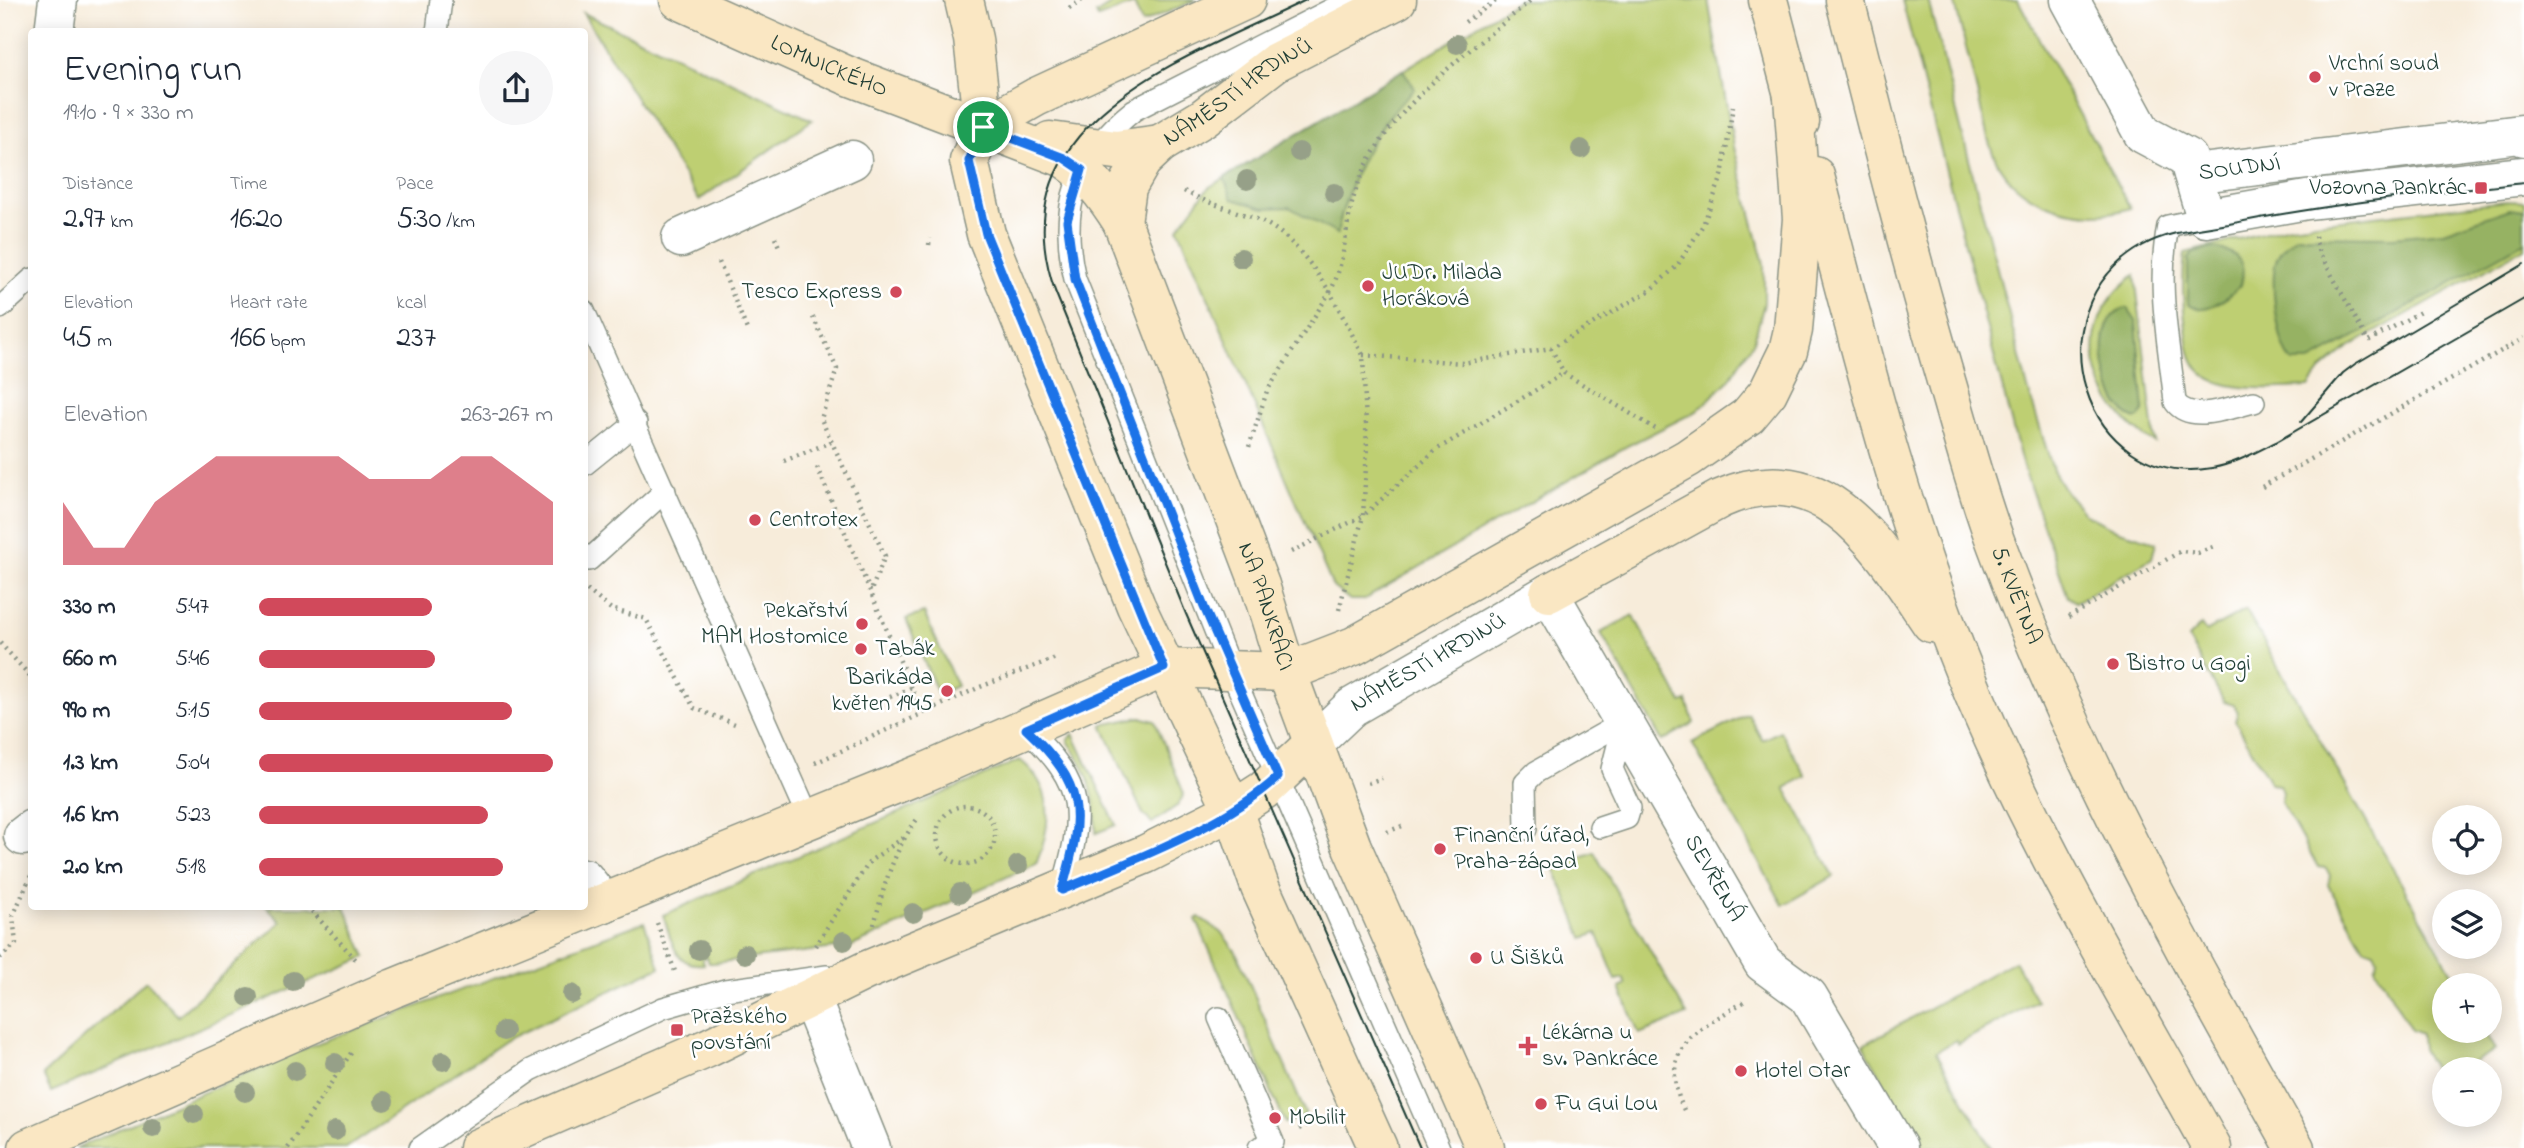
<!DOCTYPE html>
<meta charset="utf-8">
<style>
body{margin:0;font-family:"Indie Flower",sans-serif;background:#f6f6f7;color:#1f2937;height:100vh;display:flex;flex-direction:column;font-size:26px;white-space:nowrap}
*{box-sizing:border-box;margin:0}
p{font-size:23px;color:#747a83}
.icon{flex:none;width:38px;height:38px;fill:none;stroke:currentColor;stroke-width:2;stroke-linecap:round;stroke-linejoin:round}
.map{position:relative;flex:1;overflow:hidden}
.panel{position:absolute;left:28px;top:28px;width:560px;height:882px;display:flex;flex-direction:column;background:#fff;border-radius:7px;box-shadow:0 4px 18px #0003}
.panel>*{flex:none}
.tools{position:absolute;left:2432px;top:805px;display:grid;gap:14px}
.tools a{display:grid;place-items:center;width:70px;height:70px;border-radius:50%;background:#fff;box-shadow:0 4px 18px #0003;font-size:35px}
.pin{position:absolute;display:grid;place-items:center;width:60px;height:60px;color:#fff;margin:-30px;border:4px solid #fff;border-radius:50%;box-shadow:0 2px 7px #0007}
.round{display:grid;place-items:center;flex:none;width:74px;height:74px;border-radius:37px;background:#f6f6f7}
.summary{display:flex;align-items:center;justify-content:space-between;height:119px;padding:0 35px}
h1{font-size:38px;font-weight:600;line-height:52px}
.metrics{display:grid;grid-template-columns:repeat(3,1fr);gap:10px;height:119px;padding:7px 35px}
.metrics div{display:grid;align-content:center}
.metrics b{font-size:30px;font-weight:600}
.metrics small{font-size:19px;font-weight:400}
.metrics p{font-size:19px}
.chart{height:196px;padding:14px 35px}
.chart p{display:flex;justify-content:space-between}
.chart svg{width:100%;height:126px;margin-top:7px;fill:#d1495b;opacity:.7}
ul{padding:0 35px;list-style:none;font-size:23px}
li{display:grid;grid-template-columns:112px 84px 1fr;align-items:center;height:52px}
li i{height:18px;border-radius:9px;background:#d1495b}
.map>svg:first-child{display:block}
.green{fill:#becf72;stroke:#6e8653;stroke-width:2}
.forest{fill:#96b264;stroke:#5a784c;stroke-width:2}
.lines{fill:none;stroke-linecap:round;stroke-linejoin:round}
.lane-casing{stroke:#8b9487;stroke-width:24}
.street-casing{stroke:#8b9487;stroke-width:41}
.secondary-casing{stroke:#8b9487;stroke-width:41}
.path{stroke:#8b9487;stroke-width:4.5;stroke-dasharray:2 5;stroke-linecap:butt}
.lane{stroke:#fff;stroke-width:21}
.street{stroke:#fff;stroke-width:38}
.secondary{stroke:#fae7c3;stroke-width:38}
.tram{stroke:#1f3d34;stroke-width:2}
.tree{fill:#96a088}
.route-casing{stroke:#fff;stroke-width:14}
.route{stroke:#1a73e8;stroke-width:9}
.poi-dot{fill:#d1495b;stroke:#fff;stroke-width:2.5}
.labels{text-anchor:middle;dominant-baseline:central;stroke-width:5;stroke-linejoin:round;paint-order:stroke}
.poi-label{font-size:23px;fill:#1f3d34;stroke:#fff;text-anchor:start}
.street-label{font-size:23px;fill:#1f3d34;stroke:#fff}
</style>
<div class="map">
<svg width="2524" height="1148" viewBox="0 0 2524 1148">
<rect width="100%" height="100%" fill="#fff"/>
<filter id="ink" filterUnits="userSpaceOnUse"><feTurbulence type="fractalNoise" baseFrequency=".0143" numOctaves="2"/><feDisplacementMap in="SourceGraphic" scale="14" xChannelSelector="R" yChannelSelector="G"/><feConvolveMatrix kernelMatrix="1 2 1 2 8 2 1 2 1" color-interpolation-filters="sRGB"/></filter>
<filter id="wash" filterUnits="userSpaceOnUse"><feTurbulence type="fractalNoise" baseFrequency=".00686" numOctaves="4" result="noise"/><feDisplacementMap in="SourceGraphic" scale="28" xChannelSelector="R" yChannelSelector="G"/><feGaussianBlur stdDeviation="1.57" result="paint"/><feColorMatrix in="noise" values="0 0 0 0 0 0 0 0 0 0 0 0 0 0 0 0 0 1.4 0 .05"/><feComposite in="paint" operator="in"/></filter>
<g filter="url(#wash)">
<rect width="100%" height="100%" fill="#f7ecda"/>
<g class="green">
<polygon points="1118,0 1196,0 1142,23 1134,4 1098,18 1096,14"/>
<polygon points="1519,0 1708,0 1734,147 1764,264 1764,303 1754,341 1729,380 1697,411 1629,445 1363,600 1350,600 1333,587 1178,228 1208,188"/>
<polygon points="1902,0 1928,0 2028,389 2053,470 2066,492 2085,514 2116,530 2156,542 2152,558 2076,602 2068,597 2021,460"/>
<path d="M1954 0H2018L2130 208C2086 223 2026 208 2000 167 1989 150 1985 125 1980 105 1972 70 1963 35 1954 0Z"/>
<polygon points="583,13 812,120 699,200"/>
<path d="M2506 201 2524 202V248L2347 348 2322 369 2309 387C2279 388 2220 394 2199 370 2189 358 2188 343 2186 329 2182 302 2182 279 2185 253L2289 226Z"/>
<path d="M2135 275 2155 443C2090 405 2068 324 2135 275Z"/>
<polygon points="2246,610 2459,985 2445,985 2445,1031 2484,1031 2495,1050 2461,1069 2445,1069 2445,1078 2440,1081 2422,1049 2421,1034 2411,1030 2375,967 2378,960 2374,951 2364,948 2328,885 2330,875 2325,868 2318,867 2281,802 2283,792 2279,785 2271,784 2235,720 2238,712 2234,705 2224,702 2188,638 2201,625 2206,632"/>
<polygon points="924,613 957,686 938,694 906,619"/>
<polygon points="1633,615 1682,703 1687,701 1694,723 1662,741 1601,633"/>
<polygon points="1748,714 1762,740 1780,731 1806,776 1785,788 1834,876 1783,905 1692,743"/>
<polygon points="1140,717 1155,721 1184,794 1178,805 1152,823 1143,814 1102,725"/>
<path d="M1073 734 1116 825 1096 833C1096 797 1089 771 1068 741Z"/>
<path d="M1020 760C1055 787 1052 826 1036 864L852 946 713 963H709L707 957 702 958 704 964C673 968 672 939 663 915Z"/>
<polygon points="1594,852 1687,1015 1639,1034 1620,988 1626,985 1623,978 1616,980 1597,933 1583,938 1554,867"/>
<polygon points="267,907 345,907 366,957 51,1092 43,1075 146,981 178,1016 281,922"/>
<polygon points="1199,917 1221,932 1236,952 1306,1115 1285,1123 1196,919"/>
<polygon points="644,922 660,967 506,1040 346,1148 76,1148 310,1046"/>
<polygon points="2014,961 2037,1001 1958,1044 1956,1040 1936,1052 1991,1148 1922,1148 1863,1045"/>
</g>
<g class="forest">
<path d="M1403 70 1415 88C1372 130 1349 176 1337 234L1289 207 1264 208 1232 199 1224 178Z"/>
<path d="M2510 209 2524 211V242L2309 362H2293C2277 346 2270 284 2276 261 2279 250 2287 243 2296 236L2393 237 2443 232Z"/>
<path d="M2214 248C2238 252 2247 262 2241 285 2230 297 2203 317 2188 304V258L2193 253Z"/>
<path d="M2127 308 2136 321 2144 410 2138 419C2105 416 2086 315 2127 308Z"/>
</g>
</g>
<g filter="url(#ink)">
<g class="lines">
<defs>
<g id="lane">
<path d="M1350 0 1134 110C1076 156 1058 207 1075 279L1232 673 1439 1148"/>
<polyline points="437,32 441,0"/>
<path d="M2206 218 2168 226C2156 285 2169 344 2175 402 2191 424 2231 407 2254 402"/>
<polyline points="0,308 32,279"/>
<polyline points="584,311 810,820"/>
<polyline points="584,465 636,423"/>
<polyline points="584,555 589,560 665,491"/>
<path d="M1026 729C1087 786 1084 814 1062 890"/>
<polyline points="1600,827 1627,818 1630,808 1612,769 1624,722"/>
<polyline points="1526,829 1525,783 1536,772 1624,722"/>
<polyline points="1219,1018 1273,1142 1259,1148"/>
<polyline points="420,1148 531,1070 663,1008 725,990 827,976"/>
</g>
<g id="street">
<polyline points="2070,0 2143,134 2188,158 2206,218 2307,200 2524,176"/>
<polyline points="54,32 58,0"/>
<path id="s1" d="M2193 174 2521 134 2524 137"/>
<polyline points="681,238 852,160"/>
<path id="s2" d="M1313 744 1352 707 1549 593 1763 963 1808 996 1898 1148"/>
<polyline points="23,836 32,829"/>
<polyline points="584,878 604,903"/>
<polyline points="810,996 871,1148"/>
</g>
<g id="secondary">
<path id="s3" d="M679 0 846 75 1064 158C1090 175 1105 195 1122 222L1260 585 1287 672 1352 847 1485 1148"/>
<polyline points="964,0 973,39 983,127 969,161 986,234 1136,606 1233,810 1260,887 1378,1148"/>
<polyline points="1768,0 1800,122"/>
<path id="s4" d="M1845 0C1878 131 1911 262 1949 391 1964 443 1978 496 1997 546 2075 758 2185 952 2295 1148"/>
<polyline points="983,127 1036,97 1246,0"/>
<polyline points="1050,141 1116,150 1160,144"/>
<path d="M1815 176C1859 344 1900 513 1965 673 2032 839 2126 993 2212 1148"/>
<path id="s5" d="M1122 222 1127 187 1142 161 1160 144 1203 118 1276 62 1397 0"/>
<path d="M1549 593 1720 499C1826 452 1880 548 1931 623"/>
<polyline points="28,1148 394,988 926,772 1164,668 1287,672 1354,646 1688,458 1748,416 1768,392 1788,351 1793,330 1802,219 1793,97"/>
<polyline points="478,1148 708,1048 865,971 1146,854 1233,810 1264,790 1313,744"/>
</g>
</defs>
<use href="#lane" class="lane-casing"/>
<use href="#street" class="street-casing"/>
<use href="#secondary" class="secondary-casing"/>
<g class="path">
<polyline points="1069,8 1082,0"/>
<polyline points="1465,22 1497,0"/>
<path d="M1184 191C1207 203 1230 209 1254 218 1289 231 1310 263 1330 292L1267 391 1249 447"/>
<polyline points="2315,236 2318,250 2368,341 2422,311"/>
<polyline points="775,237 780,249"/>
<polyline points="929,245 930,238"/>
<polyline points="719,262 748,332"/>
<polyline points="813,317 837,369 821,419 885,556 870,593"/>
<polyline points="1551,348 1564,373 1659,431"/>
<polyline points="1363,355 1463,363 1551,348 1649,291 1677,266 1703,225 1722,176 1733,106"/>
<polyline points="784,461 831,442"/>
<polyline points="817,467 918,703"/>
<polyline points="2262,487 2524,338"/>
<polyline points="1291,552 1363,516 1436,450 1564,373"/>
<polyline points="587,590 611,609 646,619 694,708 735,724"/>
<path d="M1339 610 1363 516 1367 450 1363 355 1330 292C1347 260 1344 224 1356 190 1384 108 1468 54 1531 0"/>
<polyline points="2069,617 2181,551 2198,553 2213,547"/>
<polyline points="0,643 32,678"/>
<polyline points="890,697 911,688"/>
<polyline points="815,763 980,687 1056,658"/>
<polyline points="1368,783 1382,778"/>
<circle cx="966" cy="835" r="29"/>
<polyline points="1387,832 1402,826"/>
<polyline points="307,906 358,962"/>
<polyline points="657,923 676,974"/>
<path d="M874 925C884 886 893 851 918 818"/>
<polyline points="815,946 870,861 903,838"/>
<polyline points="0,958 16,944 13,916 32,873"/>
<path d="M1684 1110C1655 1047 1700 1029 1747 1000"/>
<polyline points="1299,1129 1319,1119 1318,1116"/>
<polyline points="288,1148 353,1050"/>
</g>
<use href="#lane" class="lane"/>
<use href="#street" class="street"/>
<use href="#secondary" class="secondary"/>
<g class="tram">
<path d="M1306 0C1188 58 995 119 1055 291L1186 614 1420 1148"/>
<path d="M2524 183C2425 194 2327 204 2229 224 2201 229 2168 231 2142 246 2028 311 2084 490 2212 468 2235 464 2256 452 2276 442L2524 299"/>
<polyline points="2301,422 2343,373 2355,364 2524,264"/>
</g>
</g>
<g class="tree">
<circle cx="1457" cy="44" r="10"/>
<circle cx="1581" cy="149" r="10"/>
<circle cx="1299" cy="152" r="10"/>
<circle cx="1247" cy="180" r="10"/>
<circle cx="1334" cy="193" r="10"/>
<circle cx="1241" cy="258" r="10"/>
<circle cx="1018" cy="865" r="10"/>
<circle cx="960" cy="893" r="10"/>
<circle cx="913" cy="913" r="10"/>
<circle cx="844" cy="941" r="10"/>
<circle cx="699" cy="950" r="10"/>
<circle cx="745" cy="954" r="10"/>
<circle cx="293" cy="981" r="10"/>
<circle cx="572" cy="994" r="10"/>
<circle cx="248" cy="997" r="10"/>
<circle cx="504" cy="1031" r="10"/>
<circle cx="443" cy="1061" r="10"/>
<circle cx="335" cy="1063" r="10"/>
<circle cx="295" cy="1071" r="10"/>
<circle cx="245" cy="1092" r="10"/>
<circle cx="384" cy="1101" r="10"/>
<circle cx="194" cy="1114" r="10"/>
<circle cx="153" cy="1128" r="10"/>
<circle cx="335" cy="1131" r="10"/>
</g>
</g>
<g class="lines" filter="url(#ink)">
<defs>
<path id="route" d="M983 127 1064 158 1082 170 1067 221 1075 279 1204 607 1278 777C1224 827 1130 861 1062 890 1084 814 1087 786 1026 729L1164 668 986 234 969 161Z"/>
</defs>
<use href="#route" class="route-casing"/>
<use href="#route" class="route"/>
</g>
<g class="poi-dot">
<circle cx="2315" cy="77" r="7"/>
<rect x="2474" y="181" width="14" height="14" rx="3.5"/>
<circle cx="1368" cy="286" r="7"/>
<circle cx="896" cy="292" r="7"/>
<circle cx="755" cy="520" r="7"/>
<circle cx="862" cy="624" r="7"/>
<circle cx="861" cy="649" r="7"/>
<circle cx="2113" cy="664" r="7"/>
<circle cx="947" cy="691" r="7"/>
<circle cx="1440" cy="849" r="7"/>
<circle cx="1476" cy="958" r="7"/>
<rect x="670" y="1023" width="14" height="14" rx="3.5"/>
<path d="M1524.5 1035.5h7v7h7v7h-7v7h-7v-7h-7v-7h7z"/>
<circle cx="1741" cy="1071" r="7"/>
<circle cx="1541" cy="1104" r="7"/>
<circle cx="1275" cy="1118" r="7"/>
</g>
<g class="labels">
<g class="poi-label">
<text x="2329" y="64">Vrchní soud<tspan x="2329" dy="26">v Praze</tspan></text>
<text x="2467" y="188" text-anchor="end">Vozovna Pankrác</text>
<text x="1382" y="273">JUDr. Milada<tspan x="1382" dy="26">Horáková</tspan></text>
<text x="882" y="292" text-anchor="end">Tesco Express</text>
<text x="769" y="520">Centrotex</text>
<text x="848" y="611" text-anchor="end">Pekařství<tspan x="848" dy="26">MAM Hostomice</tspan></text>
<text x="875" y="649">Tabák</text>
<text x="2127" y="664">Bistro u Gogi</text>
<text x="933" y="678" text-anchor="end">Barikáda<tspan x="933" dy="26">květen 1945</tspan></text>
<text x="1454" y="836">Finanční úřad,<tspan x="1454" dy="26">Praha-západ</tspan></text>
<text x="1490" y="958">U Šišků</text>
<text x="691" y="1017">Pražského<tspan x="691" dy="26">povstání</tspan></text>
<text x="1542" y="1033">Lékárna u<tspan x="1542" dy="26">sv. Pankráce</tspan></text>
<text x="1755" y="1071">Hotel Otar</text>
<text x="1555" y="1104">Fu Gui Lou</text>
<text x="1289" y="1118">Mobilit</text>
</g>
<g class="street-label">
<text stroke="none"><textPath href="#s3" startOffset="164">LOMNICKÉHO</textPath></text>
<text stroke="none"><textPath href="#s5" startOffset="184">NÁMĚSTÍ HRDINŮ</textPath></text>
<text stroke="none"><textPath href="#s1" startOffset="47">SOUDNÍ</textPath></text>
<text stroke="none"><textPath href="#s4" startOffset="620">5. KVĚTNA</textPath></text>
<text stroke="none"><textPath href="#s3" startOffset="914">NA PANKRÁCI</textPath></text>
<text stroke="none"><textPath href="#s2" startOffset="142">NÁMĚSTÍ HRDINŮ</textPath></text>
<text stroke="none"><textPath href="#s2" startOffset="611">SEVŘENÁ</textPath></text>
</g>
</g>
</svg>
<div class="tools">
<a><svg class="icon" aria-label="locate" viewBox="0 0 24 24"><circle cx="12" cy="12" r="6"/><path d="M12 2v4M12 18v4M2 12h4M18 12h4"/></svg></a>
<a><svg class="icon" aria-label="layers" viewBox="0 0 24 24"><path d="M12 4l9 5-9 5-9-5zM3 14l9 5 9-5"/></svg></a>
<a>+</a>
<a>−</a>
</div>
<div class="pin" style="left:983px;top:127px;background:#1e9e55"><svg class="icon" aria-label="arrive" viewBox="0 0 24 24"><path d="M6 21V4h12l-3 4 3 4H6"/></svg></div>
<section class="panel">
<div class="summary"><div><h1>Evening run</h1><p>19:10 · 9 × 330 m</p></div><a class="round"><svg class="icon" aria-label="share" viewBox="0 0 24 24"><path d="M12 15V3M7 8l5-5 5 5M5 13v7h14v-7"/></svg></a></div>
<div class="metrics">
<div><p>Distance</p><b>2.97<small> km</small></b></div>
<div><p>Time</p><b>16:20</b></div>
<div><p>Pace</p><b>5:30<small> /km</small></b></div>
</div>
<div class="metrics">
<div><p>Elevation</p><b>45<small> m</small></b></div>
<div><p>Heart rate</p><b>166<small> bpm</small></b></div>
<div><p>kcal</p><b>237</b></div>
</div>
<div class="chart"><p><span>Elevation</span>263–267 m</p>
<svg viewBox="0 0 160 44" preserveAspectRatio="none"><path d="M0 44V22L10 38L20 38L30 22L40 14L50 6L60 6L70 6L80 6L90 6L100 14L110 14L120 14L130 6L140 6L150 14L160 22V44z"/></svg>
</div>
<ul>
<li><b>330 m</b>5:47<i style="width:59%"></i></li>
<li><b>660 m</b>5:46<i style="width:60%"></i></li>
<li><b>990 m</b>5:15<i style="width:86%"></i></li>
<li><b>1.3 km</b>5:04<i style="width:100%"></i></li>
<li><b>1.6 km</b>5:23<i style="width:78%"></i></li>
<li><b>2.0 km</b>5:18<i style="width:83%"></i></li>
</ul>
</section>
</div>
